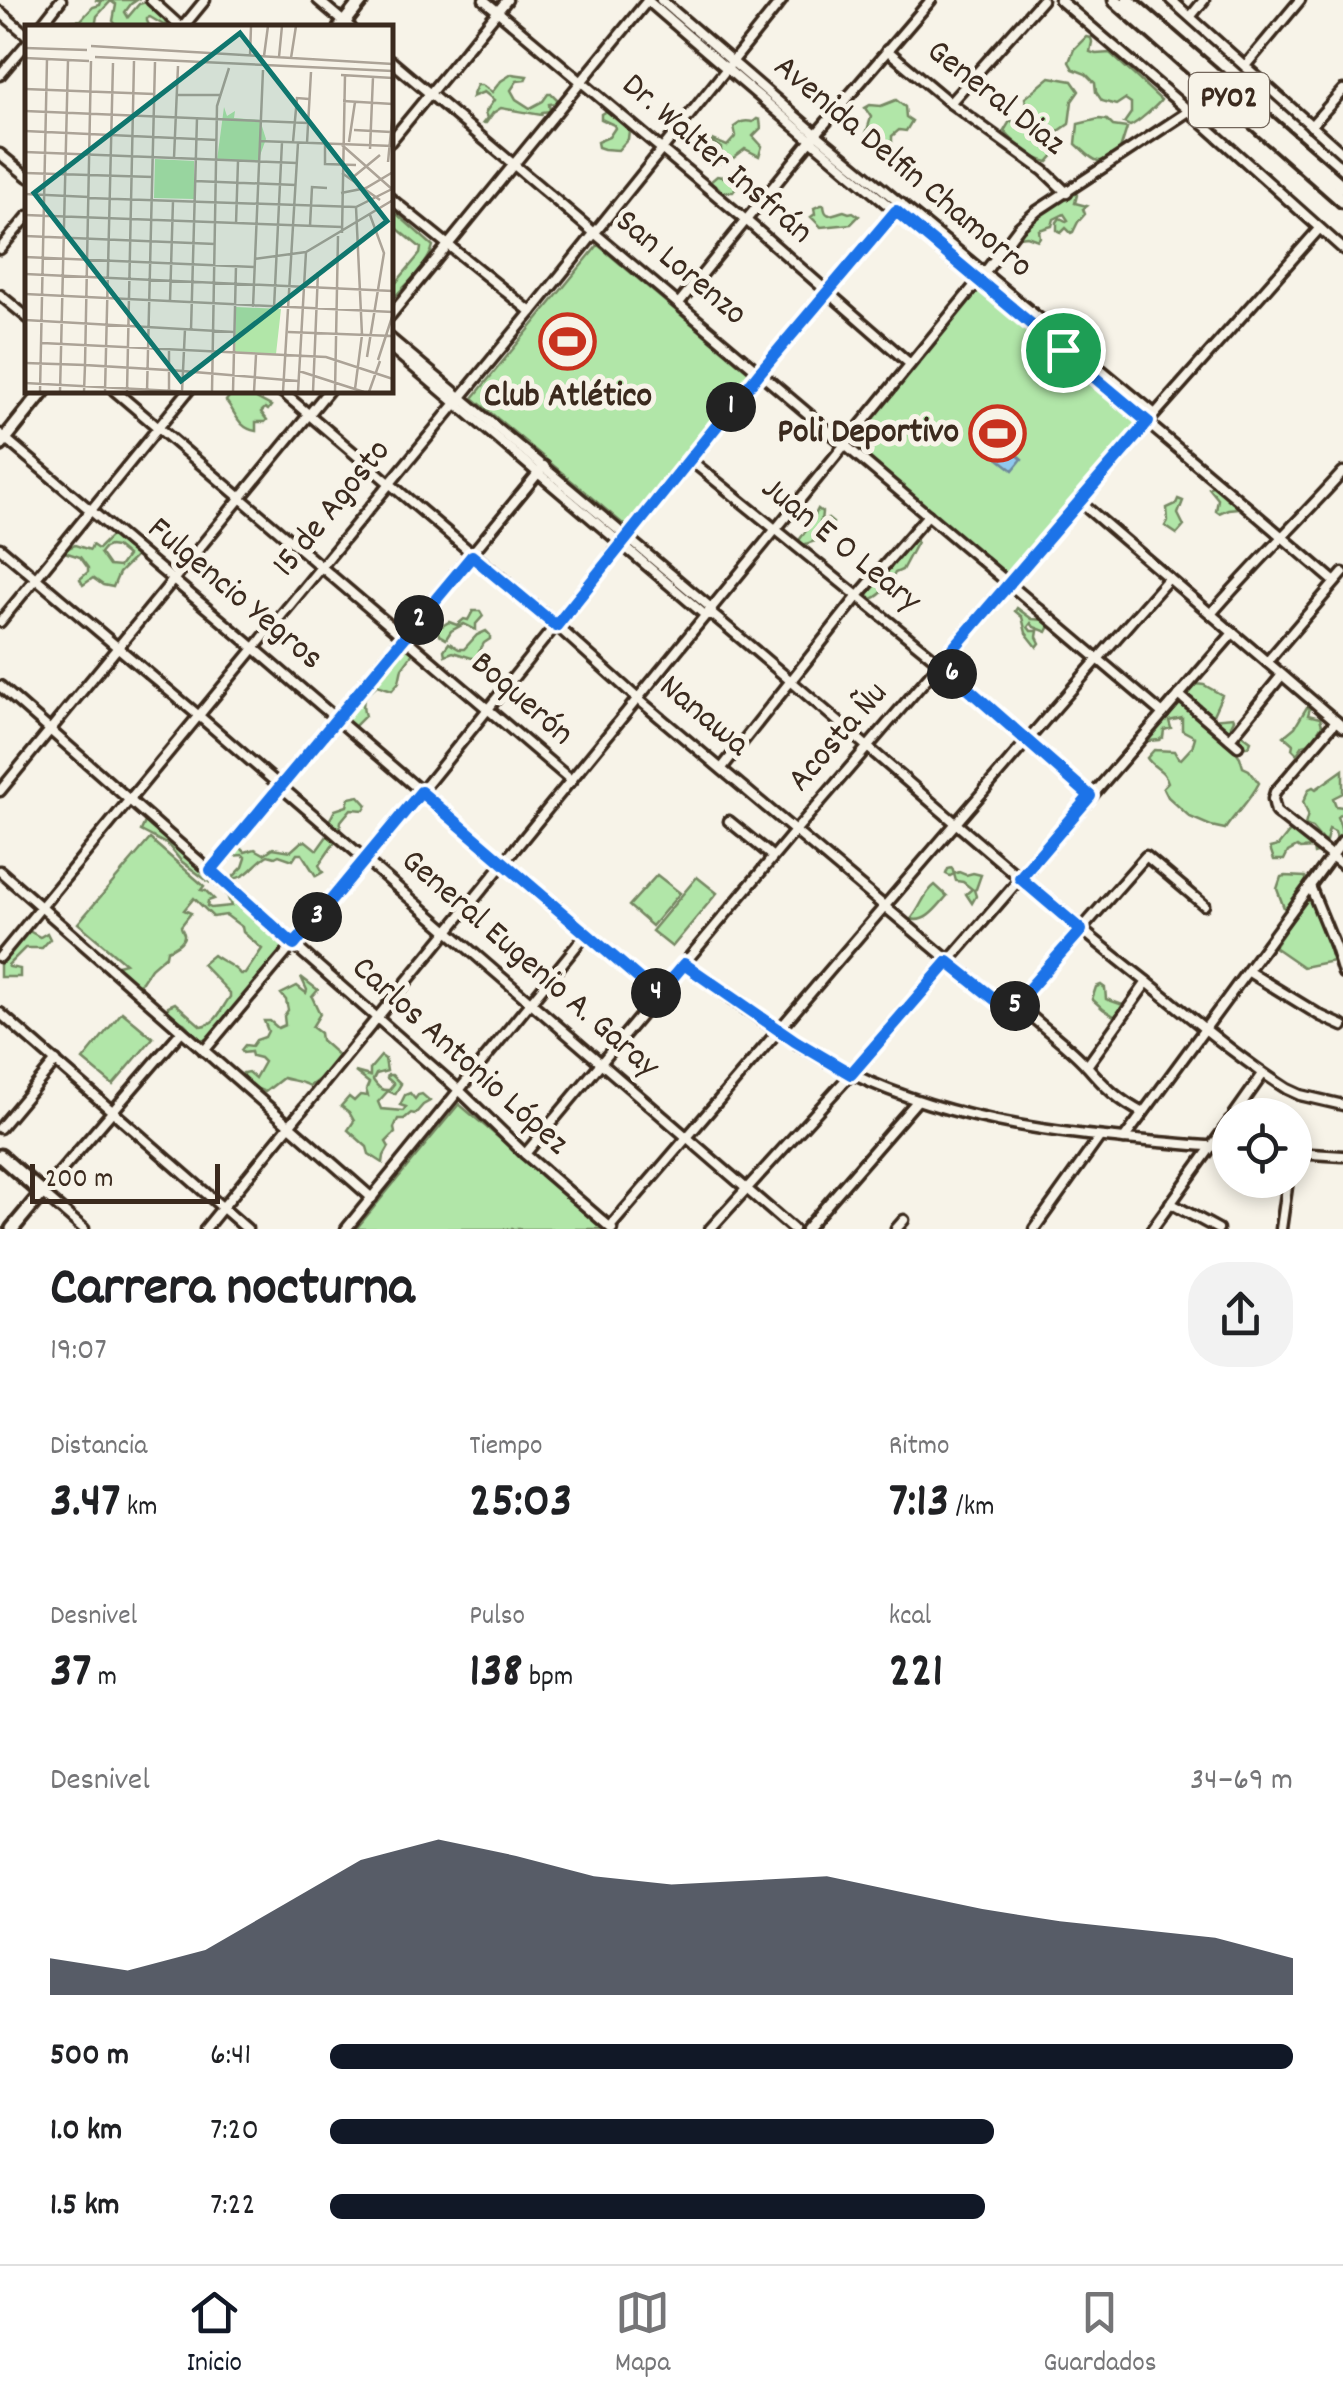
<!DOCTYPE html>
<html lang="es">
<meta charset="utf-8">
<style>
body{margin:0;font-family:Dekko,sans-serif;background:#f2f2f2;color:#202124;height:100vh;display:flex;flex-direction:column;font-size:38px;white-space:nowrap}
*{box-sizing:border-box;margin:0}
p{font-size:32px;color:#757577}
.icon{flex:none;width:55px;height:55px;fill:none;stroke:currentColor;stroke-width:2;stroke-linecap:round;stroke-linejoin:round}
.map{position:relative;height:1229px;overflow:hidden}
.details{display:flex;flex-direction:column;background:#fff;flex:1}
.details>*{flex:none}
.fabs{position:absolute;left:1212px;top:1098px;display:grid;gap:20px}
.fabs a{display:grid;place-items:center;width:100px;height:100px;border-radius:50%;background:#fff;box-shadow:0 5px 15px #0003;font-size:50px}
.scale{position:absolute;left:30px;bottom:25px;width:190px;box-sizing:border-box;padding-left:10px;border:5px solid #3b2a1e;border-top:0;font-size:28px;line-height:35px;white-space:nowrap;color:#3b2a1e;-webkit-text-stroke:8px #f7f3e8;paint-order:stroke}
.pin{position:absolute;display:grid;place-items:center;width:85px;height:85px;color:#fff;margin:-42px;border:5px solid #fff;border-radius:50%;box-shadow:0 2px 10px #0007}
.km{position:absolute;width:50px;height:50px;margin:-25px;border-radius:50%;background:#222;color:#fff;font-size:28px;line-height:50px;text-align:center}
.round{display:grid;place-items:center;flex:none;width:105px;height:105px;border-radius:40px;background:#f2f2f2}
.overview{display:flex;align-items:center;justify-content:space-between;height:170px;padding:0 50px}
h1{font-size:55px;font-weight:700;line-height:75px}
.figures{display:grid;grid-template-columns:repeat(3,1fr);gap:15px;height:170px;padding:10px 50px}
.figures div{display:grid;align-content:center}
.figures b{font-size:50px;font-weight:700}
.figures small{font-size:28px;font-weight:400}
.figures p{font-size:28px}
.chart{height:280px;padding:20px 50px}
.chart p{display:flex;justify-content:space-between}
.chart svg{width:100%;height:180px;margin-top:10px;fill:#111827;opacity:.7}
ul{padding:0 50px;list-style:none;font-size:32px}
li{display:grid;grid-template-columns:160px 120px 1fr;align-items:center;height:75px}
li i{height:25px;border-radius:12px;background:#111827}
.menu{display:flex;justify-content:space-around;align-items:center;height:140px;border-top:2px solid #e0e0e0;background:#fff;font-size:28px;color:#757577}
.menu a{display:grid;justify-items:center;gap:5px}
.menu .selected{color:#111827}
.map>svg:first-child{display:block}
.green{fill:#b1e6a8;stroke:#768863;stroke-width:2.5;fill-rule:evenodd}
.water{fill:#90c9ef;stroke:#6e899b;stroke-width:2.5}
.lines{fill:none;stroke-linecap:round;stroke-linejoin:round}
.minor-casing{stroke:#3b2a1e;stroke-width:15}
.trunk-casing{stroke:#3b2a1e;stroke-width:19}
.minor{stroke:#f7f3e8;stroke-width:8}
.trunk{stroke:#f7f3e8;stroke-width:11}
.route-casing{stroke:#fff;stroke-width:20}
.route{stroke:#1a73e8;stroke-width:12}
.labels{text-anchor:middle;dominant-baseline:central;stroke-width:10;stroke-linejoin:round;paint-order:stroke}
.shield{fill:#f7f3e8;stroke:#73665b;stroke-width:2.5}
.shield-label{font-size:32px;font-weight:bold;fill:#3b2a1e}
.street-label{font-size:35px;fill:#3b2a1e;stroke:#f7f3e8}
.poi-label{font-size:35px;font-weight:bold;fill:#3b2a1e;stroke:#f7f3e8}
.inset-road{fill:none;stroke:#aca397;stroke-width:2.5}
.view{fill:#0f766e;fill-opacity:0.15;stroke:#0f766e;stroke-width:5}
.inset-edge{fill:none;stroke:#3b2a1e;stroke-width:5}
</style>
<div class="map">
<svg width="1343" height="1229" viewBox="0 0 1343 1229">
<rect width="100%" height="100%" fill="#f7f3e8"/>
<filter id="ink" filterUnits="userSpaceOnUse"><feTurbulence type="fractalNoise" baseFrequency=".01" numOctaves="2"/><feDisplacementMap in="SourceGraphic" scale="20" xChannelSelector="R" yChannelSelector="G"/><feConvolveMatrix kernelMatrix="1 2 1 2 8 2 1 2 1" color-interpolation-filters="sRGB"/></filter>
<g filter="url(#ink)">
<g class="green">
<polygon points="95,0 137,0 131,4 125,12 128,17 139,4 146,2 164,18 167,27 150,17 147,18 147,21 150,27 118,27 113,21 116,5 111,1 97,16 95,27 68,27 71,21 81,20 93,7 100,5 101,2"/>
<path d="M1086 37 1091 38 1092 42 1090 52 1096 54 1110 53 1161 100C1158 105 1136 124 1130 126L1124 123 1131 113V103L1125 99 1116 105 1102 101 1096 92 1095 83 1086 74 1073 69 1069 62 1074 49Z"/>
<polygon points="512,74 527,76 525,80 517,81 511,90 516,99 530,108 543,101 548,94 552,94 557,99 557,103 549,104 550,111 543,112 541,115 501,108 493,113 486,123 483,123 487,118 485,113 494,100 484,92 472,97 477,85 482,85 492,92 501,81"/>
<polygon points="1050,77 1072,81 1079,91 1072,101 1069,124 1059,131 1058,137 1028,111 1025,98"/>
<polygon points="896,100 905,107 906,117 912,121 906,131 899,130 892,136 892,146 890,150 867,142 866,134 871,117 865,108 870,105 881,106"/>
<polygon points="606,111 615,114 629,131 628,139 618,150 604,149 598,147 597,142 609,137 615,128 614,125 601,119 601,114"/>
<path d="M757 119 760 120 761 128 753 136 762 146 759 156 745 149 732 159 727 156 721 162V148L712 142 713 140 727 146 736 136 734 127C741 122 743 120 753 122Z"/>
<path d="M1099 119 1107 120 1113 126 1127 128 1118 156C1095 167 1093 159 1076 144L1078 124Z"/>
<path d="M1010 121C1040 124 1040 129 1055 154L1048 162C1030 158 1016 144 1004 131Z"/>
<polygon points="733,171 739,172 742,180 733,192 722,192 718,187 710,186 710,182 717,176 723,177"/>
<path d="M1074 190 1077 195 1075 203 1087 206 1083 209 1085 214 1078 222 1073 232 1071 233 1066 228 1061 233 1057 230V222L1060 218 1066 221 1068 220 1064 214 1054 219 1052 226 1039 230 1040 237 1038 240 1027 236 1018 237 1016 235C1036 216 1051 204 1074 190Z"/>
<path d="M821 205H824C825 221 834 213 844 211L849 213 853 212 859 216 851 224 821 227 811 217 815 214 814 208Z"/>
<path d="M390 208 433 246C428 266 405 286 390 301V290L420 254 421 248 398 229 390 226Z"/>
<polygon points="598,245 751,374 629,529 473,398"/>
<polygon points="979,280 1018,313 1024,309 1038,324 1034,324 1148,422 1009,579 849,446"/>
<path d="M233 391 242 396 254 397 271 406 268 410 265 408 261 412 267 420 265 422H256V431C238 428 236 413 226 401Z"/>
<polygon points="1214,484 1235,500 1239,508 1228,509 1219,513 1216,511 1218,499 1209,488"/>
<polygon points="1178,499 1183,501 1178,514 1184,526 1177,534 1165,526 1168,521 1167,508 1176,504"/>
<polygon points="818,509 822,512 821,521 828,519 833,523 831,530 824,529 820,523 815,541 800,546 797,543 808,528"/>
<path d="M110 532 114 533 118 540 134 549 135 557 119 573 113 587 103 585 93 578 83 585 80 579 88 572V568L80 557 61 551 75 545 90 550 92 545 98 549 112 535ZM109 546 116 547 127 556 119 567 109 566 100 553 104 548Z"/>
<path d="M913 537 917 542 902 570 895 573C890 583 884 594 872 599L867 594V587Z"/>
<polygon points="1017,608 1032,619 1046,620 1050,626 1047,632 1034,627 1031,623 1028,627 1031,631 1038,631 1037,637 1040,643 1037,647 1026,633 1022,617 1015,611"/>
<polygon points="473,611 480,611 483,616 476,624 476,630 464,624 451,631 446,639 439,635 437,629 449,622 457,625 464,619 468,620"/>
<polygon points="486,631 490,635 490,639 484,643 475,659 453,652 445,655 444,650 449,643 459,649 464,649 477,635"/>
<path d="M406 648 413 653 402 668 399 682 392 690 377 685C365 695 360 700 365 716L351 730 346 714C353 707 355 701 360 694 370 679 391 657 406 648Z"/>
<path d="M1196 684 1204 685 1222 695 1211 719 1233 717 1234 719 1231 725 1232 733 1239 732 1251 741 1249 746 1246 747 1236 738 1232 746 1240 757 1243 767 1249 770 1259 783C1250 801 1236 812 1225 829L1211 826 1190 817 1168 797 1163 787 1168 782C1164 769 1153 768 1147 758L1154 750 1174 751 1178 758 1181 759 1192 747 1195 737 1182 730V718L1169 721 1171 728 1164 730 1163 737 1159 740 1149 741 1146 735 1158 723H1163V716L1168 717C1170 704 1184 690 1196 684Z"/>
<polygon points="1307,707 1310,708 1308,715 1320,718 1322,725 1311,743 1303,745 1297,754 1292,749 1293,744 1284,736 1295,727"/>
<path d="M1343 770V793L1333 798 1336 806 1343 807V812L1337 817C1341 825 1343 833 1340 842L1337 839 1335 832 1329 829 1326 841H1323L1312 828 1305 825 1308 814 1303 802 1309 789 1313 787 1316 789Z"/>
<polygon points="359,796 367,805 364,810 351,809 341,821 340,828 337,829 328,823 335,810 347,806 349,798"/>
<polygon points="145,822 150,822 192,857 210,877 209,882 181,861 168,845 141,831"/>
<polygon points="1301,830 1324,851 1314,854 1313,848 1300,849 1297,847 1288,852 1284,860 1274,860 1270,848 1278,846 1290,831"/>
<path d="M327 836 333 837 335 842 319 865 323 872 316 876 302 854H297L293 860 279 855 275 857 268 855C254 863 249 878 231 879L243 867 246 858 243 855 228 856 232 847 238 845 245 852 255 849 264 854 273 848 291 851 301 842 306 841 317 850Z"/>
<path d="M150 839 204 886 201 890 206 891 214 899 208 901 207 906 211 908 231 906 225 889C247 905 267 925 285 944V949L278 957 279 960C257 974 249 1003 225 1016L224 1024 215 1030 208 1040 200 1039 184 1023 168 1018V1006L175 1003 201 1026C218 1024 221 1008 230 997V993L202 964 213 955C222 962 235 966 240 974H245L262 949 243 932 242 927 226 915 213 917 194 898 184 910 191 913 181 926C181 929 183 931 184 934 185 942 173 948 167 950L166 955 151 968 142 982 138 984 127 982 117 965 125 963 78 923Z"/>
<polygon points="952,868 954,874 959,872 966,875 973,873 981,875 976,889 974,890 976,896 972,903 966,894 972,889 963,882 956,881 954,874 950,876 946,874 948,869"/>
<polygon points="657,875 680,893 652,926 629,906"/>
<polygon points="1285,876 1305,877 1307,880 1303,889 1288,908 1284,908 1277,889 1281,877"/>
<polygon points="697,877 717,893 672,947 652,931"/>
<path d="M935 885 947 896C937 907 926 924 911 919 921 908 923 894 935 885Z"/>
<polygon points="1310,893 1333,961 1303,967 1274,947"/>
<polygon points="29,931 40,937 47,933 50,939 42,948 25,948 8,965 9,967 20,969 20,977 0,977 0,961 24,932"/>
<path d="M301 977 318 990 312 997 320 1014 312 1027 320 1033 321 1040 339 1056 338 1058 322 1077 310 1086C301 1081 293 1081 283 1078L265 1092 253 1087 243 1076V1073L248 1072 255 1078 264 1062 260 1058 252 1056 251 1052 243 1053 241 1050 245 1045 252 1046 256 1040 265 1037 268 1031 264 1021H270L278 1028 285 1025 284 1016 288 1010 286 1000 281 994 297 986 306 993 307 990Z"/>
<polygon points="1101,985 1105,988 1106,999 1126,1006 1117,1018 1103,1009 1092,999 1096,987"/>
<polygon points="122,1012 153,1038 113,1085 83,1060"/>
<path d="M381 1056 385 1059 387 1071 376 1074 373 1080C377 1086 381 1091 389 1090L394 1084 387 1078 388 1075H392L401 1084 395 1094 388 1091 378 1102 381 1109 403 1111 406 1107 400 1105 405 1095 410 1093 415 1099 418 1095 422 1094 430 1101 423 1105 415 1114 411 1113 404 1119H398L394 1128 395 1133 386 1142 389 1147 384 1156 383 1163 369 1154 367 1147 348 1130 354 1121 349 1112 341 1106 349 1097 354 1101 360 1095 368 1096 366 1090 369 1083 355 1072 370 1076V1069Z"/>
<polygon points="459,1104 606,1229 356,1229"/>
</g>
<polygon class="water" points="1000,440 1022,459 1013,470 990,452"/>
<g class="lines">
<defs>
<g id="minor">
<polyline points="151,0 182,28"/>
<polyline points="318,0 351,28"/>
<polyline points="484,0 747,221 910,364"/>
<path d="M647 0C874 197 1107 386 1335 582"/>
<polyline points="661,0 816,134 1155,414"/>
<polyline points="1060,0 1189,111 1343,249"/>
<polyline points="1171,0 1343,154"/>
<polyline points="0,12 28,36"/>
<polyline points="1191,16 1204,0"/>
<polyline points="39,28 61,0"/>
<polyline points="182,28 205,0"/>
<polyline points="887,50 950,103 1044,171 1067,193"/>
<polyline points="390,60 1163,714"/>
<polyline points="1245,66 1300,0"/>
<polyline points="0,75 28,42"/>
<polyline points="950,103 1042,0"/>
<polyline points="1311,126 1343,90"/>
<polyline points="390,142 507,0"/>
<polyline points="0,154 28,177"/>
<polyline points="390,198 531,312"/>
<polyline points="0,249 28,216"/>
<polyline points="0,295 28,318"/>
<polyline points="679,303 811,140 931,0"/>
<polyline points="390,316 648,0"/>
<polyline points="390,338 711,608 712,611"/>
<path d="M390 347 705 615H713C857 735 995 862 1142 978 1190 1016 1235 1056 1287 1089L1300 1095 1343 1105"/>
<polyline points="114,390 572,781"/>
<path d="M280 390 556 625 638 699 997 1001C1008 1008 1020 1008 1032 1017 1050 1033 1071 1048 1087 1066 1105 1087 1118 1100 1143 1113"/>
<polyline points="0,434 254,648 658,995"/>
<polyline points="689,459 940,663 1090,796"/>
<polyline points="1080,502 1343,727"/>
<polyline points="0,548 199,716 793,1229"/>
<path d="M1211 614C1253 565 1300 520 1343 472"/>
<polyline points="0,622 189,390"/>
<polyline points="1267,662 1343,573"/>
<polyline points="0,686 460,1091 525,1154 612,1229"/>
<polyline points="1179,695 1238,746"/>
<polyline points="1336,721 1275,792 1273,799 1276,812 1343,865"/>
<polyline points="1230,739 1282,675"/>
<polyline points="722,768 858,596 928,515"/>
<polyline points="0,791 329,390"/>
<polyline points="729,821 773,857"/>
<polyline points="0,871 372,1198"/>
<polyline points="211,871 544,466"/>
<polyline points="1310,886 1335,947 1343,973"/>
<polyline points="0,957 531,312 782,0"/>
<path d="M684 964C738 1002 791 1045 850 1073 970 1131 1100 1137 1230 1148"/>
<polyline points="1249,972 1321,1016 1343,1026"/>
<polyline points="1014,1006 1146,856 1204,905"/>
<polyline points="0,1013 247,1229"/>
<polyline points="204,1051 421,792 760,372 902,204"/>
<polyline points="1087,1066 1147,982"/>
<polyline points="1234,1115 1263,1074"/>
<polyline points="0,1128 56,1061"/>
<polyline points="1124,1139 1343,841"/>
<polyline points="1295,1153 1343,1156"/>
<polyline points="525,1154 795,831 1148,422 1319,229"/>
<polyline points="1170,1203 1218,1229"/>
<path d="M610 1227C796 1011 980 792 1169 578"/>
<polyline points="84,1229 42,1193 181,1032"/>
<polyline points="205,1229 979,280 1019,227 1037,211 1189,111"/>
<polyline points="346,1229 587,933"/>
<polyline points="710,1229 851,1074 1233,633"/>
<polyline points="806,1229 917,1101"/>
<polyline points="896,1229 904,1220"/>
<polyline points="1034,1229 1099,1138"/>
<polyline points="1152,1229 1230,1121"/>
<polyline points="1281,1229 1288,1180"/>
</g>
<g id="trunk">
<polyline points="1115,0 1343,201"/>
<polyline points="1128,0 1343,187"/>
<polyline points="340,28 362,0"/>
<polyline points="0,445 44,390"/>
<polyline points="0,1156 42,1193 12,1229"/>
</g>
</defs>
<use href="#minor" class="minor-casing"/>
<use href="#trunk" class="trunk-casing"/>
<use href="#minor" class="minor"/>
<use href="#trunk" class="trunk"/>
</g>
</g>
<g class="lines" filter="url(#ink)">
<defs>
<polygon id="route" points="896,211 1148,422 940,664 1090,796 1020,878 1081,930 1014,1006 1004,1005 997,1001 948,962 851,1074 795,1041 684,964 658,995 421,792 294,945 211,870 472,556 556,626 760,372"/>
</defs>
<use href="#route" class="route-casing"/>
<use href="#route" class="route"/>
</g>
<defs>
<symbol id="stadium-ring" viewBox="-11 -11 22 22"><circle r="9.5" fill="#f7f3e8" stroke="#c8321e" stroke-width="1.5"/><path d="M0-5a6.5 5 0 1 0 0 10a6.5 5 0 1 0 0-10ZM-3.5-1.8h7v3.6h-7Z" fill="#c8321e"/></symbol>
</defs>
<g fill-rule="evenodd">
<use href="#stadium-ring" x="536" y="310" width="63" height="63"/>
<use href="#stadium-ring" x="966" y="402" width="63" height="63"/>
</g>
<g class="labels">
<rect class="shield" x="1189" y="73" width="80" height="54" rx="8"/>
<g class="shield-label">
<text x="1229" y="100">PY02</text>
</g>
<g class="street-label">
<text transform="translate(995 99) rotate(38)">General Diaz</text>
<text transform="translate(716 160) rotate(41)">Dr. Walter Insfrán</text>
<text transform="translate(902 168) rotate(40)">Avenida Delfin Chamorro</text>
<text transform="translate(680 269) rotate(40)">San Lorenzo</text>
<text transform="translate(333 509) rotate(-51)">15 de Agosto</text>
<text transform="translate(840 546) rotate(39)">Juan E O Leary</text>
<text transform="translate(234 595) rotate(40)">Fulgencio Yegros</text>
<text transform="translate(521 700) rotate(41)">Boquerón</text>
<text transform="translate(703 717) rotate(40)">Nanawa</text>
<text transform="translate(839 738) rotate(-49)">Acosta Ñu</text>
<text transform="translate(529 965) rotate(41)">General Eugenio A. Garay</text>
<text transform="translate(459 1057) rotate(42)">Carlos Antonio López</text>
</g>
<g class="poi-label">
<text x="568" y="398">Club Atlético</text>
<text x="959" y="434" text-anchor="end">Poli Deportivo</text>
</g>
</g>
<g transform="translate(25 25)">
<rect width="368" height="368" fill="#f7f3e8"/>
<path d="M199 82 202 91 210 86 209 93 235 95 241 114 233 136 192 135ZM130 134 169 136V174L129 173ZM211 282 256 284 251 329 210 327Z" fill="#b1e6a8"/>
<path class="inset-road" d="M66 21 368 39M0 23 62 25M225 31 226 1M239 31 243 1M70 32 368 46M254 32 257 1M0 33 64 36M266 33 271 1M66 36 60 340 158 346 157 367M316 50 368 53M0 64 129 69M151 70H195M318 76 368 79M0 86 283 98M329 105 366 107M0 106 192 115M234 116 368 121M268 117 272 73 284 74M324 117 330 77M282 118 286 47M300 119V139L331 140M317 120 368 165M345 124 348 52M0 127 272 138M149 133 153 41M363 137 368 85M0 148 128 152M317 148 355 175M327 153 355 130M170 156 271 160M316 168 341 163 368 147M0 169 64 172M63 173 331 182 367 164M0 190 317 202M211 199 213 136M285 201 287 162 302 163M317 208 320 50M0 211 190 219M0 232 229 242M229 234 281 227 368 175M0 249 368 266M0 269 368 287M145 276 148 176M228 282 238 45M249 283 257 117M0 295 209 307M160 304 158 346 273 356M166 305 172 93M263 307 368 311M17 318 301 332 368 354M342 332 359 228 345 190M353 335 368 289M0 338 60 340 59 367M274 346 339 367M0 358 167 367M330 364 337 310 331 182M15 367 22 34M35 367 43 35M80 367 88 38M102 367 109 36M122 367 130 37M144 367V324M187 367 192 81 204 43M208 367 211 241M229 367 231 330M258 367 273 118M273 367 281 227M288 367 293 247M310 367 313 211M344 367 355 336"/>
<path class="view" d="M215 8 362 196 156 356 9 168Z"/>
<rect width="368" height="368" class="inset-edge"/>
</g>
</svg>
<div class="fabs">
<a><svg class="icon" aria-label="locate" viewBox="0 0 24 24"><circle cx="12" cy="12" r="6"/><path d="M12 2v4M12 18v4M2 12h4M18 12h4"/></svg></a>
</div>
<div class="scale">200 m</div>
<div class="pin" style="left:1063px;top:350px;background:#1e9e55"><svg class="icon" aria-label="arrive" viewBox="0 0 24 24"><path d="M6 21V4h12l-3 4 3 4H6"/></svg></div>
<b class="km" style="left:731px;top:407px">1</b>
<b class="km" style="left:419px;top:620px">2</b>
<b class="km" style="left:317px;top:917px">3</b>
<b class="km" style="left:656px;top:993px">4</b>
<b class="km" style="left:1015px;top:1006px">5</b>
<b class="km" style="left:952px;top:674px">6</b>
</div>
<section class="details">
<div class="overview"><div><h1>Carrera nocturna</h1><p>19:07</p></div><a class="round"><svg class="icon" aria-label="share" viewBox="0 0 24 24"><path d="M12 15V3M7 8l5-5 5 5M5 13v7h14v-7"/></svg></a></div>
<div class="figures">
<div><p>Distancia</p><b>3.47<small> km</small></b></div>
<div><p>Tiempo</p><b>25:03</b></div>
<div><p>Ritmo</p><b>7:13<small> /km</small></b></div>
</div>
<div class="figures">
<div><p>Desnivel</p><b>37<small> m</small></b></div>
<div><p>Pulso</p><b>138<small> bpm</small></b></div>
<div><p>kcal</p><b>221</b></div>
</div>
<div class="chart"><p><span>Desnivel</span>34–69 m</p>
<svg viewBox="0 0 160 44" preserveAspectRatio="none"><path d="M0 44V35L10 38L20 33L30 22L40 11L50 6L60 10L70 15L80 17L90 16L100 15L110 19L120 23L130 26L140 28L150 30L160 35V44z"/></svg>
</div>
<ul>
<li><b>500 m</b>6:41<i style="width:100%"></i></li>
<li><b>1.0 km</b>7:20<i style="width:69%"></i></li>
<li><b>1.5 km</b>7:22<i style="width:68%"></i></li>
</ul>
</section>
<nav class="menu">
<a class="selected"><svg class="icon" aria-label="home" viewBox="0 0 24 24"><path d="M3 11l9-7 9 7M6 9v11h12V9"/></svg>Inicio</a>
<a><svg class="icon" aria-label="map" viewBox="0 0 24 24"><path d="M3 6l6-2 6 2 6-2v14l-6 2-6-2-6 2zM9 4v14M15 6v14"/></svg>Mapa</a>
<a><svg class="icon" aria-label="saved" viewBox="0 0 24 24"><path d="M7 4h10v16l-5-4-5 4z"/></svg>Guardados</a>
</nav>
